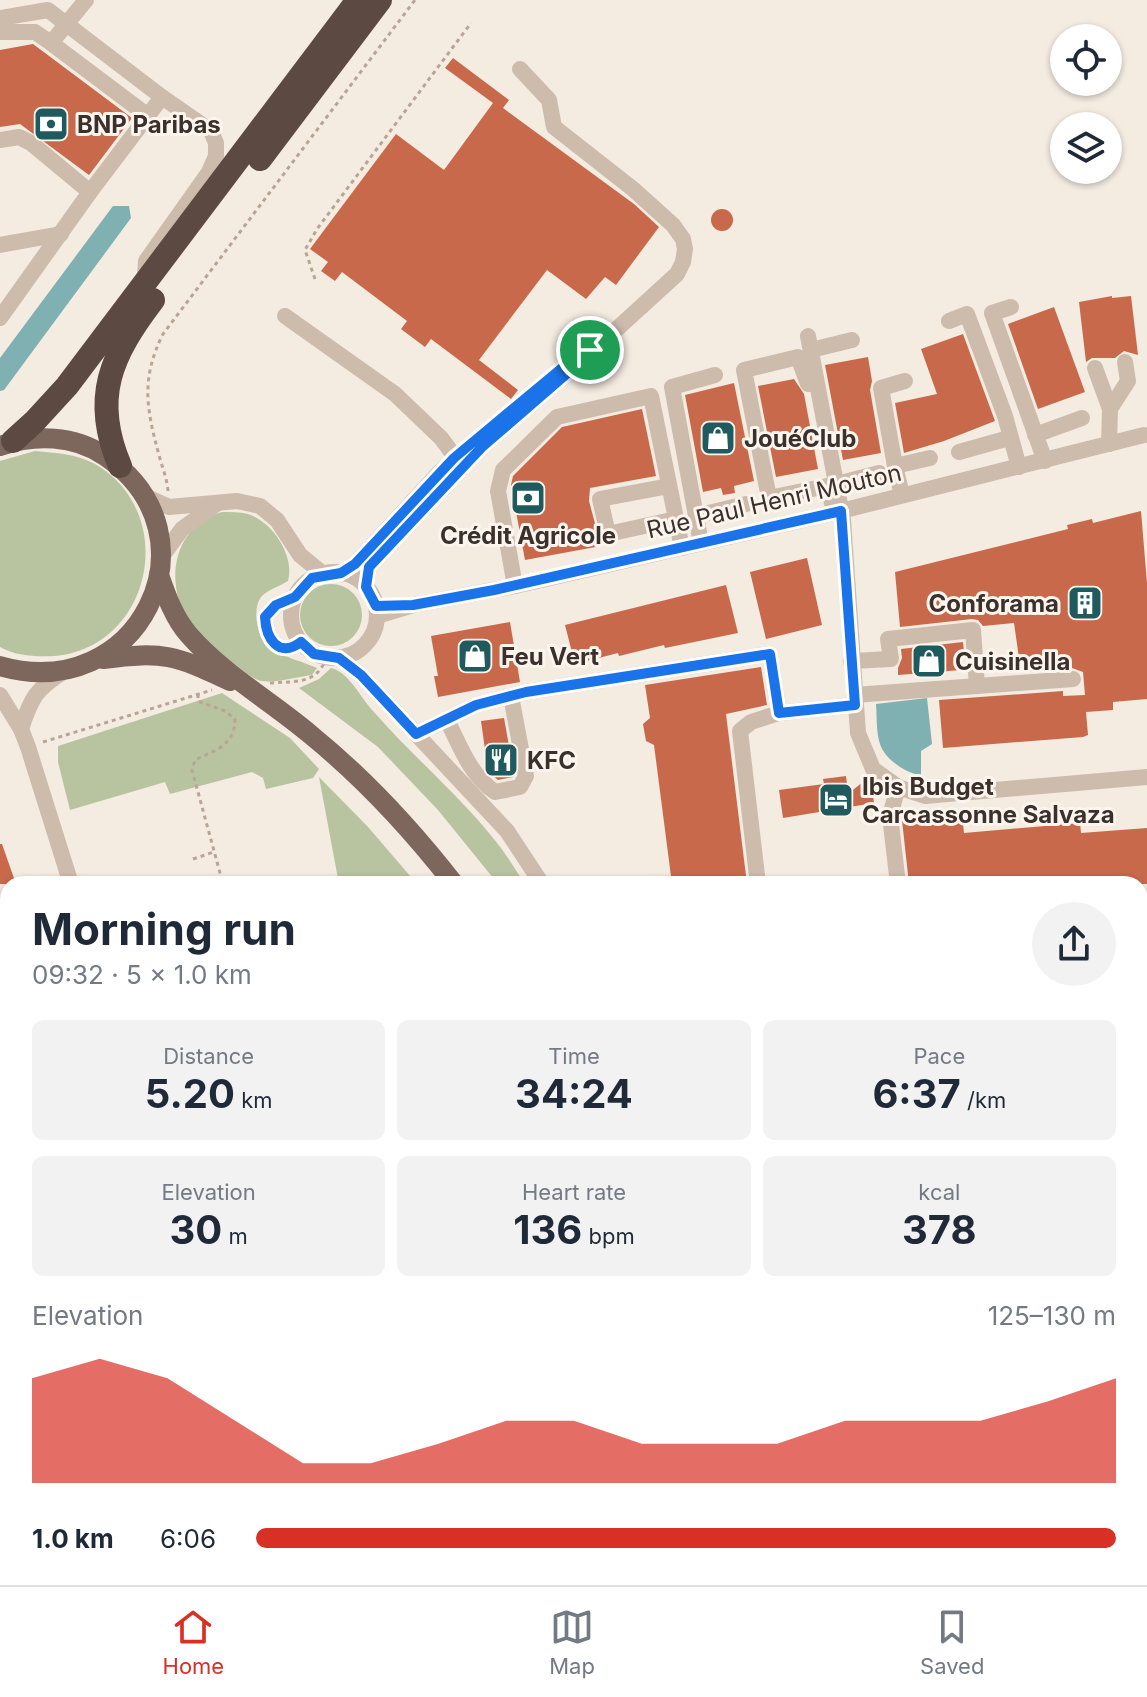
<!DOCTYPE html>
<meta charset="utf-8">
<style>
body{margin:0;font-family:Inter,sans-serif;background:#f2f2f3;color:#1f2937;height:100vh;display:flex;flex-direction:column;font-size:30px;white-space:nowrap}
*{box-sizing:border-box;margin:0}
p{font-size:26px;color:#747a83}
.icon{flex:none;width:44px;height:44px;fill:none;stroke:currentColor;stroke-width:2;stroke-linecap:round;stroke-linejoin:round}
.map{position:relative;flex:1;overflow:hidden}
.side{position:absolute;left:0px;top:876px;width:1148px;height:710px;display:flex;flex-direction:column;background:#fff;border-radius:24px 24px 0 0;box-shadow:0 2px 6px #0004}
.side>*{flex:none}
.buttons{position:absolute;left:1050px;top:24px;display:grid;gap:16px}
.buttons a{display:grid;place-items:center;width:72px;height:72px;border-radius:50%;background:#fff;box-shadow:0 2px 6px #0004;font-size:40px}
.pin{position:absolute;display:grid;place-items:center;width:68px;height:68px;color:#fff;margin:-34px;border:4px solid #fff;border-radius:50%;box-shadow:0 2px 8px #0007}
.round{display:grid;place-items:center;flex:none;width:84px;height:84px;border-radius:42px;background:#f2f2f3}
.headline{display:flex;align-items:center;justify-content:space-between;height:136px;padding:0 32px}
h1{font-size:44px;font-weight:700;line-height:60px}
.figures{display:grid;grid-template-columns:repeat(3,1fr);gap:12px;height:136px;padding:8px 32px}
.figures div{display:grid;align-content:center;border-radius:12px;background:#f2f2f3;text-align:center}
.figures b{font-size:40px;font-weight:700}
.figures small{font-size:22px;font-weight:400}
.figures p{font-size:22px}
.chart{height:224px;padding:16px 32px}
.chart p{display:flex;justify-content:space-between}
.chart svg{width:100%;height:144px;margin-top:8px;fill:#d93025;opacity:.7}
ul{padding:0 32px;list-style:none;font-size:26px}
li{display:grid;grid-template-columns:128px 96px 1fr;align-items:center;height:60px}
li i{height:20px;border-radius:10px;background:#d93025}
.menu{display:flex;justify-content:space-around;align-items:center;height:112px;border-top:2px solid #e0e1e3;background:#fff;font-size:22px;color:#747a83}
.menu a{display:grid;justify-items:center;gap:4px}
.menu .on{color:#d93025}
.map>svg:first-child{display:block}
.green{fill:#b8c4a0}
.water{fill:#7fb0b2}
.building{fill:#c8694b}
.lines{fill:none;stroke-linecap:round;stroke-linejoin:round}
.path{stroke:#b9a596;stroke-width:3;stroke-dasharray:4 4;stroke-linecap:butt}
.minor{stroke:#cdbbac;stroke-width:16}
.major{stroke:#7d675c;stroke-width:20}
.highway{stroke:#5c4a42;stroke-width:24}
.route-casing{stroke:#fff;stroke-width:16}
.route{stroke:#1a73e8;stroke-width:10}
.labels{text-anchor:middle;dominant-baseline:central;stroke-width:6;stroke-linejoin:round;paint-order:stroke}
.poi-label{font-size:24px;font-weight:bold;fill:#3b302b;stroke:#fbf5ee;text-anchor:start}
.street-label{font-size:24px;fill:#3b302b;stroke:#fbf5ee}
</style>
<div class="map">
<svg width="1147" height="1585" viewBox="0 0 1147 1585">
<rect width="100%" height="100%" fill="#f4ebe1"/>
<g class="green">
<path d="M35 451C56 453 77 454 95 464 180 513 152 648 54 656 36 657 16 656 0 647V461Z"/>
<path d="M222 512C230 512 240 512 248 514 273 522 295 556 288 581 280 586 267 590 261 597 251 611 258 640 271 649 279 655 306 663 317 668L312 675C297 677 277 683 262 681 253 680 243 670 236 665 220 654 201 640 190 624 163 583 173 526 222 512Z"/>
<circle cx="331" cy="615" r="31"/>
<path d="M331 668C349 672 360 697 373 711 414 758 463 798 501 848 509 859 517 872 525 884H498L438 810 378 747 299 688 319 679Z"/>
<polygon points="222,693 290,738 319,769 313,778 266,789 263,778 252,772 170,794 165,782 70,810 58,762 58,746"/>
<polygon points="319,777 368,827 417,884 339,884"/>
<polygon points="704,1578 837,1578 840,1585 708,1585"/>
</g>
<g class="water">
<polygon points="113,206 129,206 131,218 4,390 0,391 0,358"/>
<path d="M927 698 932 744 921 751V775C906 774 884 758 880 744 876 732 877 716 876 704Z"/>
</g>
<g class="building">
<polygon points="33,44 132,118 89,175 20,124 0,127 0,50"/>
<polygon points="453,58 509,100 503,108 634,204 659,227 616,285 605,277 586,299 547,270 479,360 518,390 511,399 431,339 425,347 401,329 407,321 342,272 335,281 321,271 328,262 310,249 396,134 444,170 493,103 445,68"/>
<circle cx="722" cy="220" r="11"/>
<polygon points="1112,296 1112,298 1131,296 1138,355 1124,351 1115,358 1092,358 1086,362 1079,302"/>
<polygon points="1054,307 1085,392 1038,409 1008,324"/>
<polygon points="963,334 995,421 944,441 904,453 895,403 937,394 921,349"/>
<polygon points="868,357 872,381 870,390 881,453 843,460 825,365"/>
<polygon points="794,379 804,394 818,469 776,477 758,386"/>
<polygon points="734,383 754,481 734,486 735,493 723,495 721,488 703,492 685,395"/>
<polygon points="642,409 656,476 590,488 589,501 601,546 525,560 511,485 513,476 562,427"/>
<polygon points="1141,511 1147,583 1147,699 1113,702 1113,710 1086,712 1088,735 1083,737 943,748 939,700 1063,691 1063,696 1085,695 1083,672 1072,668 1021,672 1014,623 983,626 978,620 972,619 900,627 895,572 1068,529 1067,525 1092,519 1093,523"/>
<polygon points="807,558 822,625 766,639 750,572"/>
<polygon points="726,585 738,633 665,648 664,645 619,656 618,653 575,664 565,625"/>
<polygon points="510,622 520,682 438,697 434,676 438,676 431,636"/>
<polygon points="963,642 964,652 960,652 961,670 898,675 898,668 902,658 901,649"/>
<polygon points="761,667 767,705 726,714 747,884 672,884 654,745 646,741 643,724 650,718 645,685"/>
<polygon points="504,718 514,774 513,777 498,780 488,771 481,721"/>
<polygon points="846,776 848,794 864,781 872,789 874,803 783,818 779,790 824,784 823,779"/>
<polygon points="962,814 964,833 1080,823 1081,833 1147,828 1147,884 909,884 902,820"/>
<polygon points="0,844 2,844 16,884 0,884"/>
</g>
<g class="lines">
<g class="path">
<polyline points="315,279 305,250 317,229 471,23"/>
<path d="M168 491C167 478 162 467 159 455 146 408 141 378 163 334L415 0"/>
<path d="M270 683C293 681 315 685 325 661"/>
<path d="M198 694V701L225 711 235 719C235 745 216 750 195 760L192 770 223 884"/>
<polyline points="43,742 212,690"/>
<polyline points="193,859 214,852"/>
<polyline points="1140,1341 1147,1354"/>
<polyline points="1140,1508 1147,1504"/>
</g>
<g class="minor">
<polyline points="0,18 48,10 162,97 211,131 216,143 216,156 209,172 146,261 145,275"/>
<polyline points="0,32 35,32 51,43 86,0"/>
<polyline points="51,43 148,116"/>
<polyline points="0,140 19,137 31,143 90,192 162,97"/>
<polyline points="0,245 61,234"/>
<polyline points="1011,307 992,313 1045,461"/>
<polyline points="285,316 395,394 441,438 461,465"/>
<polyline points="0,318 90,192"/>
<polyline points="949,321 967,314 1005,416 1019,467"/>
<polyline points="808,336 843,520 858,733 873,769 898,787 925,796 1147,777"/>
<polyline points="811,350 852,340"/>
<polyline points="1095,368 1110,409"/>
<polyline points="808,384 798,357 744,370 769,498 827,486 832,503"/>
<polyline points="1035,435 1082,418"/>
<polyline points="1109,444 1110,409 1128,381 1125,362"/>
<polyline points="959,452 1009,438"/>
<polyline points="895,466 881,388 905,381"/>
<polyline points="837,484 879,473"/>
<polyline points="669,486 600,499 608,534 676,519"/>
<polyline points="902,495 895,466 930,458"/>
<polyline points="145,496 169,507 237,501 260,506 277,520 300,555 323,574"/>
<polyline points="696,516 746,504"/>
<polyline points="701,543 672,387 715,375"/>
<polyline points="160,559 182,529 215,505"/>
<circle cx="334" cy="615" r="43"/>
<polyline points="341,573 355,564 440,472 470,445"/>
<polyline points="515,586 498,491 503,470 557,417 651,396 682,548"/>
<polyline points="366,587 369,567 482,447 585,358 677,274 683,262 685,249 683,239 673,225 633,189 554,127 549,100 520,69"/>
<path d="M295 597 276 605 265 617C266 638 278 659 301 642"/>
<polyline points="377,616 413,605 515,586 841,511 1144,435"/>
<polyline points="339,658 361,675 507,831 542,884"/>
<polyline points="851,661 891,659 888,639 973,630 977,686"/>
<polyline points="0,695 21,729 28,747 71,884"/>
<polyline points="854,695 1073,679"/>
<polyline points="779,713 855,705"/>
<path d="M447 720C460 746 470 775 495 792L520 787 526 776 511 696"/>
<path d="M21 729C31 698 36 689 63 672"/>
<polyline points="416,734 476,705 526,692 770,654 779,713 751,722 740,731 758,884"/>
<polyline points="898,787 890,816 898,884"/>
<polyline points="1140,932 1147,932"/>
<polyline points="1140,1036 1147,1036"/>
<polyline points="1140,1128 1147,1128"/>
<polyline points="0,1335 8,1360"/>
<polyline points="0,1425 8,1423"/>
<polyline points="294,1578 296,1585"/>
<polyline points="502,1578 505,1585"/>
<polyline points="592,1578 593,1585"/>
<polyline points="953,1578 954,1578"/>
<polyline points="1077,1578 1092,1585"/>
<polyline points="1123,1578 1147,1584"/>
<polyline points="612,1585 628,1583 628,1578"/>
</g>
<g class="major">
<path d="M0 446C35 434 74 435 105 456 223 536 138 706 0 666"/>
<path d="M159 575C166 595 174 618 189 635 224 675 271 701 311 735 365 779 412 830 454 884"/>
<path d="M103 659C164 651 175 655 230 681"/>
<polyline points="696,1578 698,1585"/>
<polyline points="848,1578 852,1585"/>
<polyline points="908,1578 917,1585"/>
<polyline points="675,1585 675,1578"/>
</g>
<g class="highway">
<polyline points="260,159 380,0"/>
<polyline points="13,441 34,422 67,386 358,0"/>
<path d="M120 466C91 398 111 355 153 300"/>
</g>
</g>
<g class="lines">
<defs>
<path id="route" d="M590 350 585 358 482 447 369 567 366 587 376 606 413 605 494 590 841 511 855 705 779 713 770 654 526 692 476 705 416 734 361 675 339 658 314 654 301 642C278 659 266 638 265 617L276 605 295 597 312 578 341 573 355 564 454 458 574 358Z"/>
</defs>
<use href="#route" class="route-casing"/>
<use href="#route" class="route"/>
</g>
<defs>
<symbol id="bank-square" viewBox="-11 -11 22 22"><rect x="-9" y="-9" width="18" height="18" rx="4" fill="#1f5a5e" stroke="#fbf5ee"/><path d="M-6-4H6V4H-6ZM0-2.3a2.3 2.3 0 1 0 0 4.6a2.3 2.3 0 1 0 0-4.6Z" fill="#fff"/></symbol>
<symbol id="shop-square" viewBox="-11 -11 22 22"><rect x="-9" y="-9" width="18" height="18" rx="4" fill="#1f5a5e" stroke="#fbf5ee"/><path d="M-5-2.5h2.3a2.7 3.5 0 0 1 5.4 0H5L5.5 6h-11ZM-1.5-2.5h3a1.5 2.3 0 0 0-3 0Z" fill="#fff"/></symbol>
<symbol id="building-square" viewBox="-11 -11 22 22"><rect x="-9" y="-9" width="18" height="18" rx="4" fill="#1f5a5e" stroke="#fbf5ee"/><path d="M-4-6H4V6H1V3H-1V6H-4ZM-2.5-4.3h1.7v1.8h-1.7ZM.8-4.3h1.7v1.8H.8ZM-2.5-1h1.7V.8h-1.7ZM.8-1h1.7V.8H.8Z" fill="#fff"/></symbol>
<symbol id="restaurant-square" viewBox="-11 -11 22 22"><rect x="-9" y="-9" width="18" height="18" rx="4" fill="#1f5a5e" stroke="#fbf5ee"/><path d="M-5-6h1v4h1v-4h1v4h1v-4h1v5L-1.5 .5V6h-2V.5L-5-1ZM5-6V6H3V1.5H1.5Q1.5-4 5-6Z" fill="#fff"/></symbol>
<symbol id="hotel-square" viewBox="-11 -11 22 22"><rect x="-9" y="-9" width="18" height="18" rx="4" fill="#1f5a5e" stroke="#fbf5ee"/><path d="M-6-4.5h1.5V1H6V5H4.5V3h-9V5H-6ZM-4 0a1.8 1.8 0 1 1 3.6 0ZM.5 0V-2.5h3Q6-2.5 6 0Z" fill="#fff"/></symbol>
</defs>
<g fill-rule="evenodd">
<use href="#bank-square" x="31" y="104" width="40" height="40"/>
<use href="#shop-square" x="698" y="418" width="40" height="40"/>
<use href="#bank-square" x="508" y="478" width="40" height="40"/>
<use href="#building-square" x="1065" y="583" width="40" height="40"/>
<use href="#shop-square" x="455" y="636" width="40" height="40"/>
<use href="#shop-square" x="909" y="641" width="40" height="40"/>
<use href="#restaurant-square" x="481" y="740" width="40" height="40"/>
<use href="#hotel-square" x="816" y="780" width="40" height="40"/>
</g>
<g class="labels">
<g class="poi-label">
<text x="77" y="124">BNP Paribas</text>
<text x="744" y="438">JouéClub</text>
<text x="528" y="535" text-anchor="middle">Crédit Agricole</text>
<text x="1059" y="603" text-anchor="end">Conforama</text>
<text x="501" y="656">Feu Vert</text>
<text x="955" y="661">Cuisinella</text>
<text x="527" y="760">KFC</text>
<text x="862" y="786">Ibis Budget<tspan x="862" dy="28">Carcassonne Salvaza</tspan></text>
</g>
<g class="street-label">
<text transform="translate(774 501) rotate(-13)">Rue Paul Henri Mouton</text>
</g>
</g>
</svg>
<div class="buttons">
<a><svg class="icon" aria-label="locate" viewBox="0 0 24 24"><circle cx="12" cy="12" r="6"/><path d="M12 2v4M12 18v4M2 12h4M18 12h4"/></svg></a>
<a><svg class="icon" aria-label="layers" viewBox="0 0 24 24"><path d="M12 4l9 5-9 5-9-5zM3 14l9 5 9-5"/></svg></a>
</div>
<div class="pin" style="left:590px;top:350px;background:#1e9e55"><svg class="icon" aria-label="arrive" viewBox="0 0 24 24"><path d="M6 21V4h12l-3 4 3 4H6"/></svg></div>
<section class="side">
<div class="headline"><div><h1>Morning run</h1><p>09:32 · 5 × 1.0 km</p></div><a class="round"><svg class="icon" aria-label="share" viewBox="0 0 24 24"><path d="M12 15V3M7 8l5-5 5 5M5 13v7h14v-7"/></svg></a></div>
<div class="figures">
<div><p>Distance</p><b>5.20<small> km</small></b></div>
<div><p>Time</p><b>34:24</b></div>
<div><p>Pace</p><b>6:37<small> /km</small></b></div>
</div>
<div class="figures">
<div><p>Elevation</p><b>30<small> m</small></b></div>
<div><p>Heart rate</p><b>136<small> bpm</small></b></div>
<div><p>kcal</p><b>378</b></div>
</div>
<div class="chart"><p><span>Elevation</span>125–130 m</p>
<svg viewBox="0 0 160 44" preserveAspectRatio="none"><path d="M0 44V12L10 6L20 12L30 25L40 38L50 38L60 32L70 25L80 25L90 32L100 32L110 32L120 25L130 25L140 25L150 19L160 12V44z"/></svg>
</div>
<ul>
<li><b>1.0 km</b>6:06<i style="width:100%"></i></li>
</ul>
</section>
</div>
<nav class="menu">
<a class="on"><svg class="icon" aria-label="home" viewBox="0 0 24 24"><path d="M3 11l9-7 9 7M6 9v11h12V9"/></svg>Home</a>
<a><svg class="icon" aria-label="map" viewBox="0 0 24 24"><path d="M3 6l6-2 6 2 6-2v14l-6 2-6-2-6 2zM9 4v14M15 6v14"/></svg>Map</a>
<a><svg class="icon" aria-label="saved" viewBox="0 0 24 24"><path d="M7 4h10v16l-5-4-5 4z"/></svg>Saved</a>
</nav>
